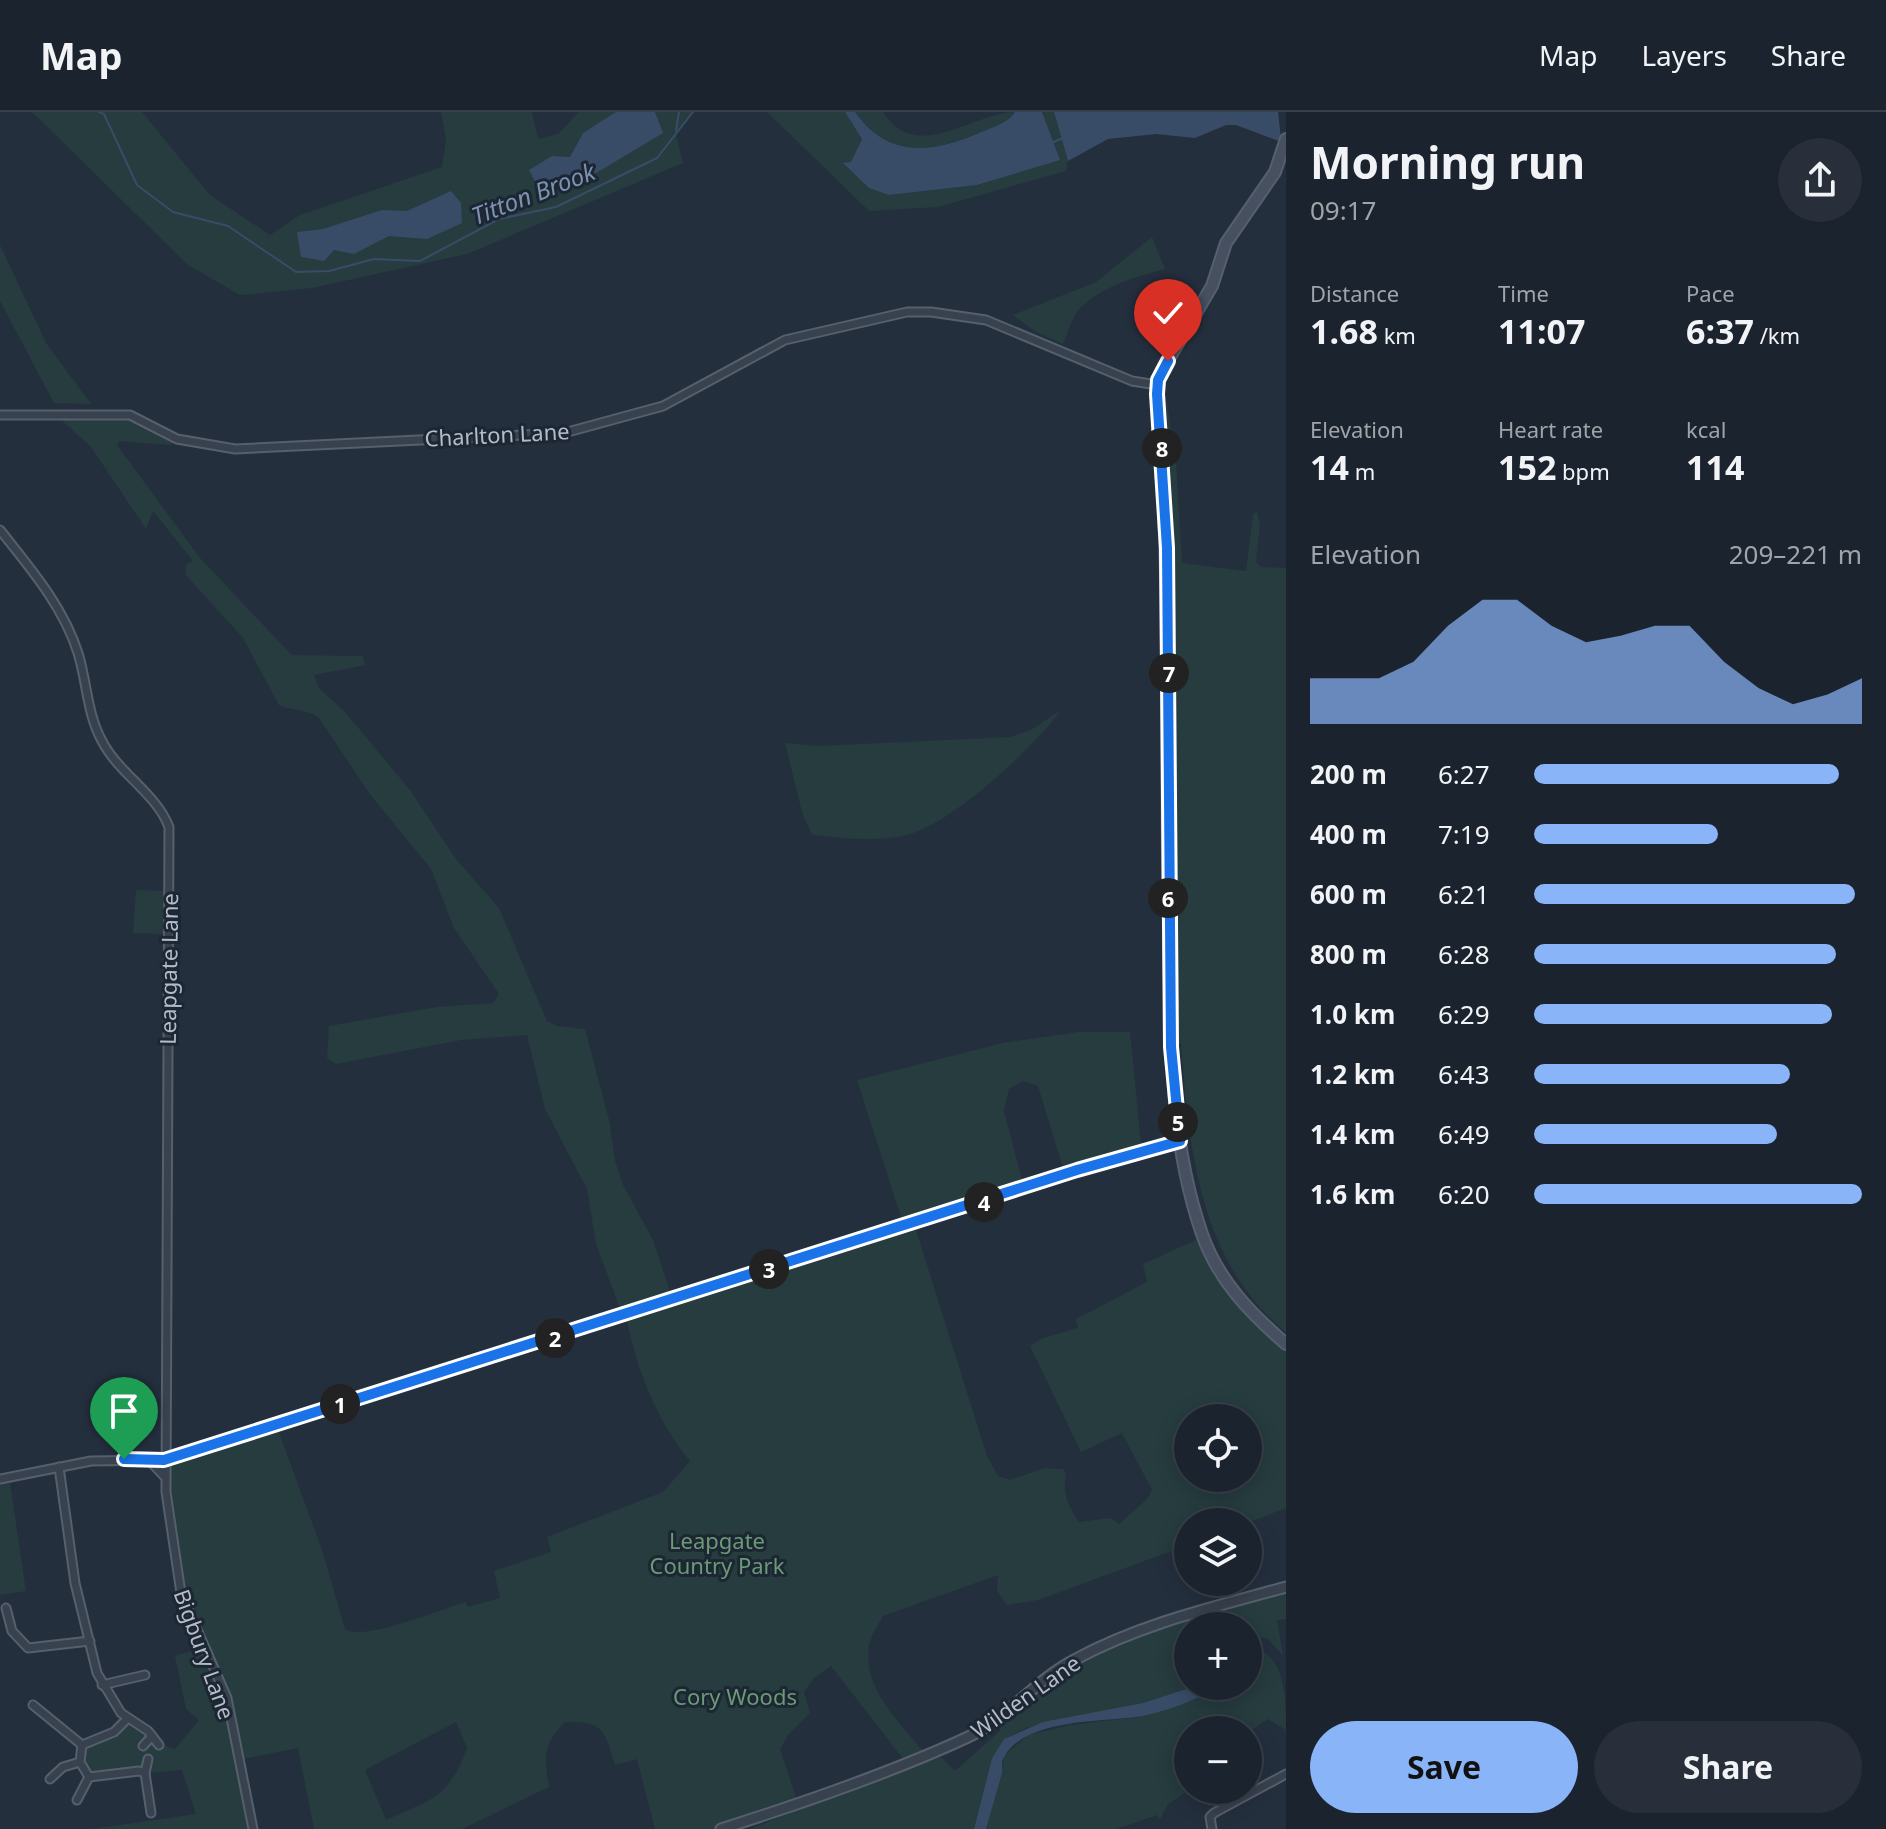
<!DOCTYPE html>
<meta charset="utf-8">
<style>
body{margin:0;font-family:"Noto Sans",sans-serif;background:#282f3a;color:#f1f3f6;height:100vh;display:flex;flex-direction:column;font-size:30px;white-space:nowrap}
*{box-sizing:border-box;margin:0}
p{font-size:26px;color:#a0a4aa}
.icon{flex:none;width:44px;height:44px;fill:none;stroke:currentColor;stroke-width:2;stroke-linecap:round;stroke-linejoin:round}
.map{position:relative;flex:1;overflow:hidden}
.panel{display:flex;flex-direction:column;background:#1b232e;width:600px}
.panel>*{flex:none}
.buttons{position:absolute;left:1174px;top:1292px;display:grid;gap:16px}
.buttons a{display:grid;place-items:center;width:88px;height:88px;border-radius:50%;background:#1b232e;box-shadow:0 4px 20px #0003,0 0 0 2px #39404a;font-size:40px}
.pin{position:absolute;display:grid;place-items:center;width:68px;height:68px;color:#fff;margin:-82px -34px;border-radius:50% 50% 50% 0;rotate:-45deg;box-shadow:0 0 8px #0007}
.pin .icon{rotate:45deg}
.km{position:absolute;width:40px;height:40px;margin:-20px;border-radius:50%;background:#222;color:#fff;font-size:22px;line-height:40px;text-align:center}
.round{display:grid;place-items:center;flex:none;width:84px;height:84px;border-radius:42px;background:#282f3a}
.headline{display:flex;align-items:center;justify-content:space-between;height:136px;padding:0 24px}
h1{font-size:44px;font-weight:700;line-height:60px}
.stats{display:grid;grid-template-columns:repeat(3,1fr);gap:12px;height:136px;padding:8px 24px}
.stats div{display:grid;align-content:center}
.stats b{font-size:34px;font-weight:700}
.stats small{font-size:22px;font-weight:400}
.stats p{font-size:22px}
.chart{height:224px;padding:16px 24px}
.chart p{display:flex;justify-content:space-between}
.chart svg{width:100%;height:144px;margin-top:8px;fill:#8ab4f8;opacity:.7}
.cta{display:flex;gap:16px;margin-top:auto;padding:16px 24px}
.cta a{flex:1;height:92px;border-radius:48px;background:#8ab4f8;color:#111;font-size:32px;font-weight:700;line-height:92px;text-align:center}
.cta a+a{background:#282f3a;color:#f1f3f6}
ul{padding:0 24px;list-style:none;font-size:26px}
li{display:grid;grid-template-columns:128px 96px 1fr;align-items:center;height:60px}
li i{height:20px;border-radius:10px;background:#8ab4f8}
header{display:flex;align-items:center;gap:48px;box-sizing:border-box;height:112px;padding:0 40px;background:#1b232e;border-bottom:2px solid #39404a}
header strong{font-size:38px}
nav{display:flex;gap:44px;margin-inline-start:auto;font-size:28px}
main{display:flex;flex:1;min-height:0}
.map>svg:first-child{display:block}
.green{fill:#263c3f;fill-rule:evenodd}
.water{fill:#394c67}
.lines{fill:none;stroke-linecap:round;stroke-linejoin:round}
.stream{stroke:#394c67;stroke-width:2}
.minor-casing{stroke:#565f6c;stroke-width:11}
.tertiary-casing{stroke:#565f6c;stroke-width:13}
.secondary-casing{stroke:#565f6c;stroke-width:14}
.minor{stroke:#38414e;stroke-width:7}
.tertiary{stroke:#38414e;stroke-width:9}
.secondary{stroke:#465061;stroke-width:10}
.route-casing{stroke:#fff;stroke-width:16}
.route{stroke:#1a73e8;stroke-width:10}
.labels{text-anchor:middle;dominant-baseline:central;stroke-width:6;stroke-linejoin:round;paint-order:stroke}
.street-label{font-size:22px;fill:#b4bcc9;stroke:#1d2633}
.park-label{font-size:22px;fill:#6b9a76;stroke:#1d2633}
.water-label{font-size:24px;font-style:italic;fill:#7c92b1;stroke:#1d2633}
</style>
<header>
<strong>Map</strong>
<nav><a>Map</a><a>Layers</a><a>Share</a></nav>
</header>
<main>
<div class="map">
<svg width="1286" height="1717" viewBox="0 0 1286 1717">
<rect width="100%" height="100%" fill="#242f3e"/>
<g class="green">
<path d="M32 0H142L210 83 270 123 300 103 442 55 446 28 441 0H532L538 27 558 22 579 0H616C584 29 576 16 566 68L662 21 655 0H693L676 22 683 51 467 142 312 176 240 183 188 153Z"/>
<polygon points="767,0 845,0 862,26 851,51 844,51 889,83 977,73 1059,48 1042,0 1054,0 1068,49 1066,59 938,95 869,99"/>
<path d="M855 0H883C917 53 974 0 1015 0 1008 11 995 14 984 19 934 41 889 48 855 0Z"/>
<path d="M1152 125 1165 157C1135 165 1094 176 1075 203 1070 211 1067 223 1063 232L1036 220 1013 203 1096 170Z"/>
<polygon points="0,133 46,231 91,292 54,291 0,189"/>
<path d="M1166 284 1176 350 1182 451 1246 459 1253 402 1257 400 1260 413 1256 450 1261 455 1286 456V1220C1199 1150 1189 1036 1181 932H1178L1172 601 1175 578 1181 570 1178 555 1174 553Z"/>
<path d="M121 303 137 307 176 328 170 333 119 329 117 333 200 446 282 533 292 543 362 544 366 553 314 563 319 576 346 601 410 678 456 747 499 796 547 909 557 914 585 917 609 1008 615 1049 623 1073 653 1128 671 1183 621 1199 596 1132 587 1077 545 997 527 923 461 928 336 952 327 946 329 914 437 895 493 891 499 882 454 816 431 757 369 681 319 606C306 596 294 600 279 593L243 526 185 462 186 453 193 449 153 399 146 417 91 335 58 305Z"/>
<path d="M1061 598C1035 635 953 710 910 722 879 731 844 726 812 723L802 700 785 631 818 634 1010 625 1031 618Z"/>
<polygon points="136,778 165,779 164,822 133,821"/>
<polygon points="1078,920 1130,920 1141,1032 1063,1056 1038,974 1023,969 1009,977 1004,999 1023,1072 902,1108 857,968 1003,931"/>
<path d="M916 1118 987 1344 998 1364 1010 1368 1044 1356 1063 1357 1066 1362C1062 1380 1068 1394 1079 1410L1111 1406 1119 1412 1147 1387 1152 1378 1122 1321 1081 1340 1030 1234 1043 1226 1078 1216 1076 1207 1147 1170 1143 1152 1196 1128 1229 1183 1286 1238V1396L1248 1411 1188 1410V1433L1038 1488 1007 1493 997 1479 998 1463 883 1504C879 1512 871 1523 869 1533 862 1575 898 1609 923 1639L904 1648 831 1554 814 1566 804 1580 810 1601 788 1623 780 1637 798 1692 721 1717H655L637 1647 615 1653C604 1618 604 1609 565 1610 543 1632 544 1645 549 1675L462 1717H314L298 1636 238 1648 253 1717H92L196 1702 182 1658 92 1666 84 1660 82 1633 98 1628 127 1607C145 1617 156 1632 175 1637L199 1608 186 1597 175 1544 202 1536 184 1492 164 1348 277 1315 322 1438 345 1517C362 1530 442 1497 465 1490L468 1495 500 1486 494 1459 551 1440 547 1425 663 1380 690 1349C658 1310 636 1257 627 1208L677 1189ZM1188 1306H1248V1366H1188ZM456 1610 467 1636C448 1687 432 1687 386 1708L365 1658Z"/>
<polygon points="9,1364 26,1479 0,1483 0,1367"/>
<polygon points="1286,1475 1286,1507 1277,1508 1283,1544 1268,1527 1248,1524 1248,1514 1188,1514 1188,1574 1196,1574 1158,1588 1026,1616 1004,1627 992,1646 974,1717 750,1717 938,1642 955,1659 1001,1618 994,1610 1030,1577 1096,1537"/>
<path d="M1248 1534C1286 1540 1286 1585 1286 1618L1268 1607 1248 1621 1188 1618 1189 1678 1168 1692 1160 1707 1157 1703 1117 1717H986L1005 1643 1028 1623 1070 1613 1139 1605 1217 1574H1248Z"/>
</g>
<g class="water">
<polygon points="616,0 655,0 663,21 581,70 566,68 548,79 538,75 529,58 552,44 570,45 583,21"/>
<path d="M845 0H855C889 48 934 41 984 19 995 14 1008 11 1015 0H1042L1060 48 977 73 889 83 869 76 843 51 851 50 862 27Z"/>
<polygon points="1054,0 1278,0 1281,27 1281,30 1236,13 1226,13 1195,26 1156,22 1108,27 1068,49"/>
<polygon points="451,79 461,91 462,111 427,127 389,124 354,142 334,138 324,149 301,145 297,120 323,117 382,98 407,99"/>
<path d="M1196 1574H1217C1197 1589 1161 1601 1136 1605 1098 1610 1018 1607 1002 1650V1661L986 1717H974L992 1646 1004 1627 1043 1610 1143 1591Z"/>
</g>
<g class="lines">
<g class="stream">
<polyline points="99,0 104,2 137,73 173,100 228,114 296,160 329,159 374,147 420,149 499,107 556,95 657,46 693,0"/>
<polyline points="676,19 679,0"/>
<polyline points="1051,31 1063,26"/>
</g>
<defs>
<g id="minor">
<polyline points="0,303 130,303 177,327 235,337 564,321 663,294 785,228 907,200 931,200 986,208 1132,269 1157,273"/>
<path d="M0 418C30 456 63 494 78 541 87 570 87 602 102 629 119 662 156 681 169 715L166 1380 181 1481 227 1586 253 1717"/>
<polyline points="149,1348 165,1365"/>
<polyline points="59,1355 75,1471 97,1561 121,1601 148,1619 159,1633"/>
<polyline points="0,1367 91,1349 164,1348 1077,1058 1180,1029"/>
<polyline points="6,1496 12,1519 28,1536 90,1529"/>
<polyline points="102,1573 145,1563"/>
<polyline points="33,1593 82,1633"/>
<polyline points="127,1607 114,1620 82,1633 80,1650 89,1665 139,1659 145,1661 151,1701"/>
<polyline points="143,1634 152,1624"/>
<polyline points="145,1661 148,1647"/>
<polyline points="50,1667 63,1655 80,1650"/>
<polyline points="77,1688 89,1665"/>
<polyline points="1212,1717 1210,1705 1214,1701 1286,1662"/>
</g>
<path id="tertiary" d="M721 1717C803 1691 888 1662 966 1626 1006 1608 1034 1569 1074 1548 1140 1512 1214 1495 1286 1475"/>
<path id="secondary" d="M1286 27 1275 60 1226 131 1212 174 1160 262 1157 282C1172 460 1165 637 1169 816 1171 918 1168 1025 1202 1122 1218 1168 1250 1201 1286 1232"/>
</defs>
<use href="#minor" class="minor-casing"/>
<use href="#tertiary" class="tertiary-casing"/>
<use href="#secondary" class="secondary-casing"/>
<use href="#minor" class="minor"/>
<use href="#tertiary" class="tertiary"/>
<use href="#secondary" class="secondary"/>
</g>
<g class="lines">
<defs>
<polyline id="route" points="124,1347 164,1348 1077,1058 1180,1029 1171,935 1167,436 1157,282 1158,268 1168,249"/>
</defs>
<use href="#route" class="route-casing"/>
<use href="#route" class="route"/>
</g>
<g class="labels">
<g class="street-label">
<text transform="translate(497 322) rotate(-3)">Charlton Lane</text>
<text transform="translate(168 857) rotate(-89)">Leapgate Lane</text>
<text transform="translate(205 1542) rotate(70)">Bigbury Lane</text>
<text transform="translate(1025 1584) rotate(-35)">Wilden Lane</text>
</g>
<g class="park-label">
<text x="717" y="1428">Leapgate<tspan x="717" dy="25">Country Park</tspan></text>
<text x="735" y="1584">Cory Woods</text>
</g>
<g class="water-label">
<text transform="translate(533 81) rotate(-21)">Titton Brook</text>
</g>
</g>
</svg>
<div class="buttons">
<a><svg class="icon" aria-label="locate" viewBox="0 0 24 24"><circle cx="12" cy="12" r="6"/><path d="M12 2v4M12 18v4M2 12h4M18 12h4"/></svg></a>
<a><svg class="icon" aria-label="layers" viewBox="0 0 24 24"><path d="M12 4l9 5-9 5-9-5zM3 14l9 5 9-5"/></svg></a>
<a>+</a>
<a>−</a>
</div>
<div class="pin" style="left:124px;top:1347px;background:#1e9e55"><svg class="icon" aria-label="arrive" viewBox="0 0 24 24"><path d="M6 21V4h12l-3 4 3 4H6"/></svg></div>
<div class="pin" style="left:1168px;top:249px;background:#d93025"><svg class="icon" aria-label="check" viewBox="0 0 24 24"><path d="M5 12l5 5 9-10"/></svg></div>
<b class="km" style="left:340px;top:1292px">1</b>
<b class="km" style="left:555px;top:1226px">2</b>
<b class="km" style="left:769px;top:1157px">3</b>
<b class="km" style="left:984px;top:1090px">4</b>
<b class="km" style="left:1178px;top:1010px">5</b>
<b class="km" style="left:1168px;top:786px">6</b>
<b class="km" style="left:1169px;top:561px">7</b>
<b class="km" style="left:1162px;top:336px">8</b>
</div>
<section class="panel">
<div class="headline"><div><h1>Morning run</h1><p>09:17</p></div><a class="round"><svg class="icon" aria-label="share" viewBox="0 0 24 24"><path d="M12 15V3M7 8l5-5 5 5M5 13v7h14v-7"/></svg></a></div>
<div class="stats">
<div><p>Distance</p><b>1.68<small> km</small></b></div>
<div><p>Time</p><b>11:07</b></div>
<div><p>Pace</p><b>6:37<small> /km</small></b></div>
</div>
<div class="stats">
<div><p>Elevation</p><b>14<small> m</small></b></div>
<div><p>Heart rate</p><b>152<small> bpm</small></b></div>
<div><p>kcal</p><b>114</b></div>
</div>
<div class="chart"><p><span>Elevation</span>209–221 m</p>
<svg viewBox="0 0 160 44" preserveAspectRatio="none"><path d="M0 44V30L10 30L20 30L30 25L40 14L50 6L60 6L70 14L80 19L90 17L100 14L110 14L120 25L130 33L140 38L150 35L160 30V44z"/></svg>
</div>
<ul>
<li><b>200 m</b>6:27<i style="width:93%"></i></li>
<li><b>400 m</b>7:19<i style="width:56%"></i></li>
<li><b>600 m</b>6:21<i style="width:98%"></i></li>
<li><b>800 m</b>6:28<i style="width:92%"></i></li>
<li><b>1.0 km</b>6:29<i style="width:91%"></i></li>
<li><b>1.2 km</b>6:43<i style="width:78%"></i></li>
<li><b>1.4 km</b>6:49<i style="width:74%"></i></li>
<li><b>1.6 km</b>6:20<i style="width:100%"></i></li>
</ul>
<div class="cta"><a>Save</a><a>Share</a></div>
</section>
</main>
